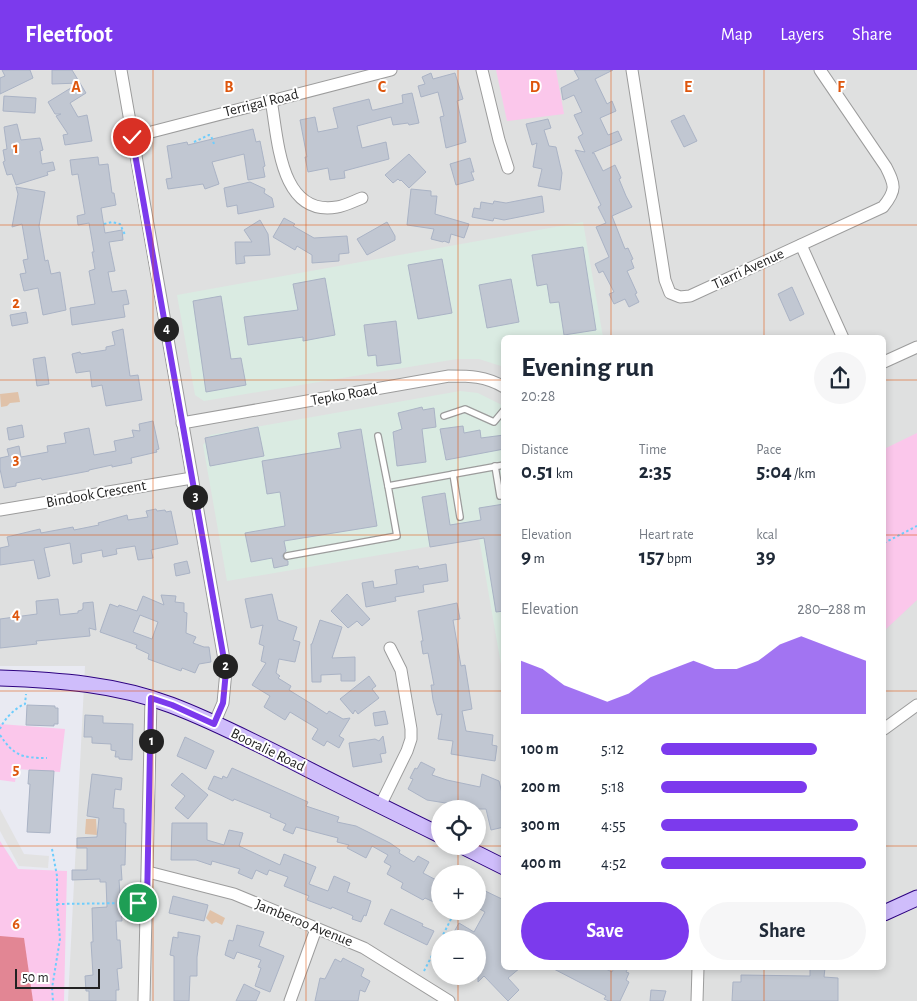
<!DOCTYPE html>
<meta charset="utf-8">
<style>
body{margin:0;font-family:"Alegreya Sans",sans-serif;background:#f6f6f7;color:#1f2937;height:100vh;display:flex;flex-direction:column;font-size:19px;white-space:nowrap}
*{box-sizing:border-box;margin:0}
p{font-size:16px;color:#747a83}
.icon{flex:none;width:28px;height:28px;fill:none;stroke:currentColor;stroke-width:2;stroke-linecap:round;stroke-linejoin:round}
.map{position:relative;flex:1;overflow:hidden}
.drawer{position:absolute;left:501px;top:265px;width:385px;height:635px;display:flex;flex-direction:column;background:#fff;border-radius:8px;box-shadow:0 2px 8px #0003}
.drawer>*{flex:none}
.controls{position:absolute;left:431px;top:730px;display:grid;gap:10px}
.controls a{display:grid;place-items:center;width:55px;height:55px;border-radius:50%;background:#fff;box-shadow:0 2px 8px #0003;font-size:25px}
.scale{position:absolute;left:15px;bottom:12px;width:85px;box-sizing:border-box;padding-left:5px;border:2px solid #222;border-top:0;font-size:14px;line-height:18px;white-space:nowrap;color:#222;-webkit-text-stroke:4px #fff;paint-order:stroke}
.pin{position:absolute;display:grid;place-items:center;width:42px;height:42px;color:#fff;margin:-21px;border:2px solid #fff;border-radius:50%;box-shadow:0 1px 5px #0007}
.km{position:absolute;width:25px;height:25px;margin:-12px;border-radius:50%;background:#222;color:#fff;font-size:14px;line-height:25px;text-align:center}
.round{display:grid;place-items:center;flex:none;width:52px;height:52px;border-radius:26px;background:#f6f6f7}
.overview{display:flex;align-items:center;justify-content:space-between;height:85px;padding:0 20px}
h1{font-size:28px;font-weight:700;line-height:38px}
.stats{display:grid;grid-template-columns:repeat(3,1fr);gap:8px;height:85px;padding:5px 20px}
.stats div{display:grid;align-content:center}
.stats b{font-size:21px;font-weight:700}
.stats small{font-size:14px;font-weight:400}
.stats p{font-size:14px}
.chart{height:140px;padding:10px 20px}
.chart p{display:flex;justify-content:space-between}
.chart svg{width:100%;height:90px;margin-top:5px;fill:#7c3aed;opacity:.7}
.button{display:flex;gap:10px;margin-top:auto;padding:10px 20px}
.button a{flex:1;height:58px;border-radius:30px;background:#7c3aed;color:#fff;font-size:20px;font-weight:700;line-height:58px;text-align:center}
.button a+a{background:#f6f6f7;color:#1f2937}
ul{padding:0 20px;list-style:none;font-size:16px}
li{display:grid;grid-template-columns:80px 60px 1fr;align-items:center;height:38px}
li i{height:12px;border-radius:6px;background:#7c3aed}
header{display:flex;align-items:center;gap:30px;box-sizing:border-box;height:70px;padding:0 25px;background:#7c3aed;color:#fff}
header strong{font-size:24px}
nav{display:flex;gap:28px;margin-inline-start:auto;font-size:18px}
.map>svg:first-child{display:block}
.residential{fill:#dfe0e0;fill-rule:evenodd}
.industrial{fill:#daebe2}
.park{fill:#fbc7eb}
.pitch{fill:#e28694}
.parking{fill:#e2e2e2}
.water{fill:#e0c2a9}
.building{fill:#c1c7d2;stroke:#aab3c5;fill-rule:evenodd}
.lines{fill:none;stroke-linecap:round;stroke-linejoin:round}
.lane-casing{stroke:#9c9c9c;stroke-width:8}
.street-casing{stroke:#9c9c9c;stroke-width:13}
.secondary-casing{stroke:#2d0280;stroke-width:17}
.path{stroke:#6ecdfd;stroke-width:2;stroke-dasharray:2.5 2.5;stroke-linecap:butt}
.lane{stroke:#fff;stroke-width:5.5}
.street{stroke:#fff;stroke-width:11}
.secondary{stroke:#cfbdfb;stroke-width:15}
.route-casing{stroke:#fff;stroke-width:10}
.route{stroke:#7c3aed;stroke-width:6}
.grid{fill:none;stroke:#de560d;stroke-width:1;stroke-opacity:0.55}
.labels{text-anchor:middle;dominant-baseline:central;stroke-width:4;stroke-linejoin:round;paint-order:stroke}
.street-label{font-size:15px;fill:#222;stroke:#fff}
.grid-label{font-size:16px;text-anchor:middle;font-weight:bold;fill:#de560d;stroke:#fff;stroke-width:4;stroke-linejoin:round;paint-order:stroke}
</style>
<header>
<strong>Fleetfoot</strong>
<nav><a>Map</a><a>Layers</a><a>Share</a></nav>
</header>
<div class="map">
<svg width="917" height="931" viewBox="0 0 917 931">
<rect width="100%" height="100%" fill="#e9eaf2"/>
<path class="residential" d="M0 0H917V931H68L85 596H0ZM504 268H884V898H504ZM440 739H478V776H440ZM440 804H478V841H440ZM440 869H478V906H440Z"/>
<g class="industrial">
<polygon points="583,152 603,267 504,268 504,297 479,289 457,289 204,331 195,325 177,225"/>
<polygon points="460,321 478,323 500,334 504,337 504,612 479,468 227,511 203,375 210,365"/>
</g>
<g class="park">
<polygon points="496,0 556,0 564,44 507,51"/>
<polygon points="917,363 917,530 885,560 884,379"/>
<polygon points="0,654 65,659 60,702 17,699 15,712 0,710"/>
<polygon points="0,771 18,799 67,801 64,931 0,931"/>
</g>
<polygon class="pitch" points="0,866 24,868 33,931 0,931"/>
<polygon class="parking" points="0,739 24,784 49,786 48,798 19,796 0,761"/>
<g class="water">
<polygon points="18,322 20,332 10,333 7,336 1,337 0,324"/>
<polygon points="86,749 96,749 97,765 85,764"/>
<polygon points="210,840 225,848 222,855 216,852 212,854 206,848"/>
</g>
<g class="building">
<polygon points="2,0 30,0 33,8 0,24 0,8 5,6"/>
<polygon points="52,0 72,0 86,23 70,33 78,47 87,45 92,71 65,75 63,65 68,64 56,46 61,44 55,44 48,32 79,13 52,14"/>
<polygon points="574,0 613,0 595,9 607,34 612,31 616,41 600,48 608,65 618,61 622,70 592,83 594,83 603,101 615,95 621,108 619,109 626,126 632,137 612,146 625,179 628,178 633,189 631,190 634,198 627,201 637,223 635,224 639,232 629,237 625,229 614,234 609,224 614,222 603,201 599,203 595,194 609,187 596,157 606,153 598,137 601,135 575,80 585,82 578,67 583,64 574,45 582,42 574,25 563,30 561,18 579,9"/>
<polygon points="431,3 433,9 455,3 463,29 457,31 466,72 446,78 440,47 444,46 438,22 421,27 418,16 425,14 422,7"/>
<polygon points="412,23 419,53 409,55 408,53 393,55 391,47 357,56 362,78 386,72 389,89 344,101 345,108 330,110 328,98 308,102 305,87 307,87 300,50 315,47 318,62 338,58 333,38 369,29 372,40 374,40 403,33 402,25"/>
<polygon points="4,26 36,28 35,43 3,41"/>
<polygon points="684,45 697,71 684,77 671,51"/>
<polygon points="548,49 551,58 544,60 549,76 556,77 562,103 560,120 538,116 542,99 533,97 537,73 532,75 526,54"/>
<polygon points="17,54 21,70 40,68 43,80 40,81 42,94 53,92 55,100 47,102 48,105 16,115 12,104 7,105 3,92 5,91 3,80 7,79 4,57"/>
<polygon points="253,59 256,72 260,71 265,96 263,97 265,107 248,110 244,84 212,92 219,114 205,119 203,114 168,119 166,109 172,108 167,76 187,72 188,75"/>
<polygon points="409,84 426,102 409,118 401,110 400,111 398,109 393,113 385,105"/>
<polygon points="98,87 99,95 108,94 112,123 114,123 116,135 101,138 105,163 122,160 123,170 109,172 115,201 108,202 112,222 126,220 129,234 123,235 125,247 72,255 70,238 95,234 89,201 95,199 92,182 94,182 89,153 78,155 77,146 85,144 78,104 72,105 70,90"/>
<polygon points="470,88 474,102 471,102 474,110 456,115 450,94"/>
<polygon points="250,112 265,119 264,123 272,128 274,137 238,144 237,135 227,137 224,118"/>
<polygon points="16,117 45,122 39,156 45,191 48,190 51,204 60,202 66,240 43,245 38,218 24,221 20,204 26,203 23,190 28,189 22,154 12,157 18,124"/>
<polygon points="411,119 431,121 431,126 437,126 435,144 469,154 464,168 451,164 449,173 444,171 443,172 431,169 434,159 407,155"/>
<polygon points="542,126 544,142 504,150 494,148 493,151 472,147 474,138 480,139 481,132 493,134 494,131 506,133"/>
<polygon points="284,148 295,154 293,156 314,168 347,166 349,183 339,184 339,191 312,193 312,185 297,176 295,180 273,167"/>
<polygon points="260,150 268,164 270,185 244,186 245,193 236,194 235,172 252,172 244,160"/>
<polygon points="387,152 395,166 395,170 367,185 357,169"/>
<polygon points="583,177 596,260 564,265 559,232 550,233 547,214 537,216 532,185"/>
<polygon points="442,189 452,243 418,249 408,195"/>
<polygon points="325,208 335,265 303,271 303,267 248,275 244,247 298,240 293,214"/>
<polygon points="511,209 519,252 487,258 479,215"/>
<polygon points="792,217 804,244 790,251 778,224"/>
<polygon points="221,226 231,289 241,288 246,315 206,322 193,231"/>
<polygon points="26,242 28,253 12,256 10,245"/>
<polygon points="396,251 401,293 377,296 376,285 368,286 364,255"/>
<polygon points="123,259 130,306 138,305 142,330 106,336 102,315 92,317 90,301 76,303 72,284 80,282 81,284 106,280 106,277 115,275 112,262"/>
<polygon points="45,287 49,314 37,316 33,289"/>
<polygon points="422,337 423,340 434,338 436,357 422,359 426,392 397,396 393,362 402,359 398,343"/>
<polygon points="153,351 159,379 156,380 157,382 131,388 132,393 112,397 112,395 89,400 89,401 42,410 41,408 16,413 16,416 4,418 0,399 0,388 9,386 7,379 19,376 21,387 48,382 47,376 66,373 64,363 89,358 94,385 116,381 114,371 134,367 132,360 140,361 139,354"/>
<polygon points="22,355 24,367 9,370 7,358"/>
<polygon points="463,356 464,363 480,360 481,368 504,365 504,379 446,390 440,359"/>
<polygon points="258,357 264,386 210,396 205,368"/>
<polygon points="361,359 377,456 284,471 286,481 282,486 284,489 288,491 288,495 274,498 272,488 251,492 245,463 285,456 280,422 267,424 262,391 341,378 338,363"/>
<polygon points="445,423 450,455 481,450 479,438 504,434 504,541 496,542 484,468 430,477 422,427"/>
<polygon points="156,439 157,441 165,440 166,442 171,441 178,474 151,480 153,488 138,490 135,476 116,479 117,484 103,487 102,480 81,484 82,492 73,494 70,473 44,478 50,506 38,509 34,490 0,495 0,478 9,476 7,467 40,459 41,463 73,457 74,460 99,455 98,453 127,445 128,450 148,447 146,441"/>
<polygon points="187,491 190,503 176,506 174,494"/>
<polygon points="446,494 448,511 423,515 424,522 395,527 396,531 366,537 362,513 373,511 374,518 397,514 395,500 418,496 419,499"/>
<polygon points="272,524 278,550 297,557 293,570 300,572 295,592 279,589 276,603 280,606 278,608 291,616 289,620 310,633 327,644 329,641 343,649 350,648 339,666 344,669 339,678 327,671 324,676 312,669 318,659 290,642 285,650 264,637 270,626 252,615 266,593 261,591 264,576 259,574 263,555 251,558 245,529"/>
<polygon points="347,524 370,549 362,556 357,551 348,558 331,541"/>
<path d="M161 525 176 526 175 532 184 533V542L187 543 186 563 196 567 193 573 204 577H209L211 592 199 594 195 603 182 598 181 601 148 589 149 584 136 578 137 575 100 562 110 534 118 537 119 535 137 541 143 526 164 535ZM140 545 158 552 152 569 133 562Z"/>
<polygon points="58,529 60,545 78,543 78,541 82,540 83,538 83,533 93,532 96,560 89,558 90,566 36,571 37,574 0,578 0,549 37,544 36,531"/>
<polygon points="457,533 460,549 453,550 461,596 465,595 472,639 462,641 466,661 493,665 492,675 497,676 495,691 451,684 453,671 438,669 442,644 437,645 433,630 431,615 434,615 428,583 423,584 421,571 423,571 418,541"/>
<polygon points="320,550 342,557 332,588 355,587 355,611 341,611 341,604 321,605 321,612 312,612 311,574 312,574"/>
<polygon points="369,606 376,616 372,619 379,628 358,644 355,640 353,644 340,629"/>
<polygon points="27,635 55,636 55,638 58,638 58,654 54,654 54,656 26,655"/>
<polygon points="385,641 388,654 375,656 373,643"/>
<polygon points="85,645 103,646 103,653 133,654 132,690 119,689 119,687 115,687 116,681 111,680 111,674 92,673 92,667 84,667"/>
<polygon points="383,666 386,683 380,684 382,692 353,697 349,673 375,669 379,671"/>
<polygon points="185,667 214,681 206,699 177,686"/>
<polygon points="421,692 435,699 432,705 447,710 480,717 482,704 499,711 504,731 504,757 491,760 486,739 463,739 464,736 427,730 408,719 413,709 410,708 415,698 417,699"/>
<polygon points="232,698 308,732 306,736 339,747 337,752 356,756 390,773 400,780 399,783 414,792 418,786 429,792 423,803 440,812 440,835 425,828 423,830 401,818 403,813 387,804 391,796 384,792 388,785 372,776 366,788 347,778 349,775 337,772 338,768 296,757 293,764 283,760 286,754 270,747 271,744 234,729 233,731 208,719 214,706 222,709 223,706 227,708"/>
<polygon points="29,700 54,701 50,763 27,762 30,714 28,714"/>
<polygon points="182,703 208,725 188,749 175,738 185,726 171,715"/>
<polygon points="92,704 122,708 121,720 115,719 113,738 124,739 124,753 126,753 125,795 121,795 122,810 119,810 122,851 116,851 117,870 120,870 122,898 117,899 119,920 116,920 116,931 89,931 89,921 86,921 85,906 93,905 91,872 93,872 92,838 107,837 106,812 100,812 100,809 72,810 72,800 87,800 87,778 77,778 77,768 97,767 99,748 87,746"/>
<polygon points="172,753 207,753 207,770 224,775 229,760 243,763 239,776 280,795 284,784 316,797 309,814 328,821 334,806 350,813 347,822 371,831 366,846 364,845 361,852 352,849 353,846 351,845 332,837 331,839 307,830 309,826 284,816 288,807 269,800 267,805 256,800 252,809 238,803 240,799 212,791 211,795 196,790 171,790"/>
<polygon points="481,819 504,830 504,898 520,898 508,908 519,920 508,931 484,906 478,912 478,869 450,869 459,853 474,862 485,842 478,838 478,825"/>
<polygon points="173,826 208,835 204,851 169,843"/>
<polygon points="391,839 423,854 422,856 434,861 427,875 384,854"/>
<polygon points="237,855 264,862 259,876 284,886 270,922 255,916 261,898 258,897 261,890 237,882 234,889 225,885 229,870 233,871"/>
<polygon points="178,862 200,866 197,887 197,906 190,906 189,931 174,931 174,886 170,885 173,867 178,868"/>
<polygon points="343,888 364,899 361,906 370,911 365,922 360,920 358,931 315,931 320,908 325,909 335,889 341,892"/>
<polygon points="552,898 604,898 612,902 614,898 628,898 626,902 629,903 626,910 629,912 620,931 609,931 604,929 606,926"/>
<polygon points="810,898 825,898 824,907 838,908 838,931 732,931 733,912 741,912 741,905 810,906"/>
<polygon points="244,914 260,922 256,931 236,931"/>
<polygon points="651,920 666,921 663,931 650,931"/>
</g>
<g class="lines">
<defs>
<g id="lane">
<polyline points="444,346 465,339 494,352 504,340"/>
<polyline points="378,366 388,416"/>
<polyline points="495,396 500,426"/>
<polyline points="453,404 460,447"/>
<polyline points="287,486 397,466 388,416 504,395"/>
</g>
<g id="street">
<polyline points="121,0 226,601 223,633 214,654"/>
<polyline points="482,0 499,70 508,98"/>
<path d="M632 0 665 210 670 223 680 227 690 226 883 137C897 120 895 115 886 97L820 0"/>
<path d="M271 30C278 67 279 147 337 137 345 136 354 131 362 128"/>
<polyline points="132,67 391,0"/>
<polyline points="801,175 843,268"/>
<polyline points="884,292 917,277"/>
<path d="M182 353 449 306C470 306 485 306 504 317"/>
<polyline points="0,440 192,408"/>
<polyline points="884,659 917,635"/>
<polyline points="380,736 407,681 411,669 411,659 401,600 390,578"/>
<polyline points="148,802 234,824 364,878 449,931"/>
<polyline points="144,931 151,629"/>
<polyline points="290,931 316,859"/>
<polyline points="697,931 698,898"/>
</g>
<g id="secondary">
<path d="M0 608C58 610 116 614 171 635 211 650 250 670 288 689 338 715 389 740 440 765"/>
<polyline points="462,776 504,797"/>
<polyline points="884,843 917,828"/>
</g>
</defs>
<use href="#lane" class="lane-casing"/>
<use href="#street" class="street-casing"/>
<use href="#secondary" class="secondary-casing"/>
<g class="path">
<polyline points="194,72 209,65 211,66 214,74"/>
<polyline points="104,154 112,152 120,154 125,165"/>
<polyline points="884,473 917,456"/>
<path d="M0 659C4 649 15 638 25 634L26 624"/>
<path d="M0 665C14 686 22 688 47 688"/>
<polyline points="52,779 57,806 57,834 60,869 52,918 53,931"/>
<polyline points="475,804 476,801"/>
<polyline points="57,834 135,833"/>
<polyline points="441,869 455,841"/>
<polyline points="424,901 440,870"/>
</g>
<use href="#lane" class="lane"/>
<use href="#street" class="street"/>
<use href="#secondary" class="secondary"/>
</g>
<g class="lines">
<defs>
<polyline id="route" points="132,67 226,601 223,633 214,654 172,635 151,628 147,833 138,833"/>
</defs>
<use href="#route" class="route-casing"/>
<use href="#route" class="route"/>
</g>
<path class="grid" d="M153 0V931M306 0V931M458 0V739M611 0V268M764 0V268M0 155H917M0 310H504M884 310H917M0 465H504M884 465H917M0 621H504M884 621H917M0 776H440M458 776V804M478 776H504M884 776H917M458 841V869M611 898V931M764 898V931M458 906V931"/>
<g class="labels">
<g class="street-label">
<text transform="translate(261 33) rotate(-14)">Terrigal Road</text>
<text transform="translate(748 199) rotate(-25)">Tiarri Avenue</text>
<text transform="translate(344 325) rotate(-10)">Tepko Road</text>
<text transform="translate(96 424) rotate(-10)">Bindook Crescent</text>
<text transform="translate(268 680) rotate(26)">Booralie Road</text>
<text transform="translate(304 853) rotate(22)">Jamberoo Avenue</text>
</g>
</g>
<g class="grid-label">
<text x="76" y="22">A</text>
<text x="229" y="22">B</text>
<text x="382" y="22">C</text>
<text x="535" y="22">D</text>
<text x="688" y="22">E</text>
<text x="841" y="22">F</text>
<text x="16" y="83">1</text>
<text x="16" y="238">2</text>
<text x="16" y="394">3</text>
<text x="16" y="549">4</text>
<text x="16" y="704">5</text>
<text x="16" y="859">6</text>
</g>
</svg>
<div class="controls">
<a><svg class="icon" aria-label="locate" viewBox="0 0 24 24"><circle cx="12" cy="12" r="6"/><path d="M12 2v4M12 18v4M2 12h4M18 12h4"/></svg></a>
<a>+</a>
<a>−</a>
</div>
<div class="scale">50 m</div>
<div class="pin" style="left:138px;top:833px;background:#1e9e55"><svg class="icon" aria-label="arrive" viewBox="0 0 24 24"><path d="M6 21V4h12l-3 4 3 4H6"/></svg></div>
<div class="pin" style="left:132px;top:67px;background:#d93025"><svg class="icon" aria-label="check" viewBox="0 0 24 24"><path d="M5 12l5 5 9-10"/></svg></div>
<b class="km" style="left:151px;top:671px">1</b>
<b class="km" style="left:225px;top:596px">2</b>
<b class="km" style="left:195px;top:427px">3</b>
<b class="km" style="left:166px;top:259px">4</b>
<section class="drawer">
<div class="overview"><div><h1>Evening run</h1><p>20:28</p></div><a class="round"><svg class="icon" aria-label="share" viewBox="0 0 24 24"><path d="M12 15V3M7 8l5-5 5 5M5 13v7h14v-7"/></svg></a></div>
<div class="stats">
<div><p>Distance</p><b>0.51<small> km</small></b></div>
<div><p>Time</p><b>2:35</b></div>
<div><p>Pace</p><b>5:04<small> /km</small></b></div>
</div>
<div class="stats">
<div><p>Elevation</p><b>9<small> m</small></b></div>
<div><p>Heart rate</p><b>157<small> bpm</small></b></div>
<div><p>kcal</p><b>39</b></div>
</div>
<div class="chart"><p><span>Elevation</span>280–288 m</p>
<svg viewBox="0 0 160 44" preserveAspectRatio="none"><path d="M0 44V18L10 22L20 30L30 34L40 38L50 34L60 26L70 22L80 18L90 22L100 22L110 18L120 10L130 6L140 10L150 14L160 18V44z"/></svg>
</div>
<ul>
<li><b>100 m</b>5:12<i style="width:76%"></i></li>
<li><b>200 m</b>5:18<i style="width:71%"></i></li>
<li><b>300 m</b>4:55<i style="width:96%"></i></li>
<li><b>400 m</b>4:52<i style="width:100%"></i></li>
</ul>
<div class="button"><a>Save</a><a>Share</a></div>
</section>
</div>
